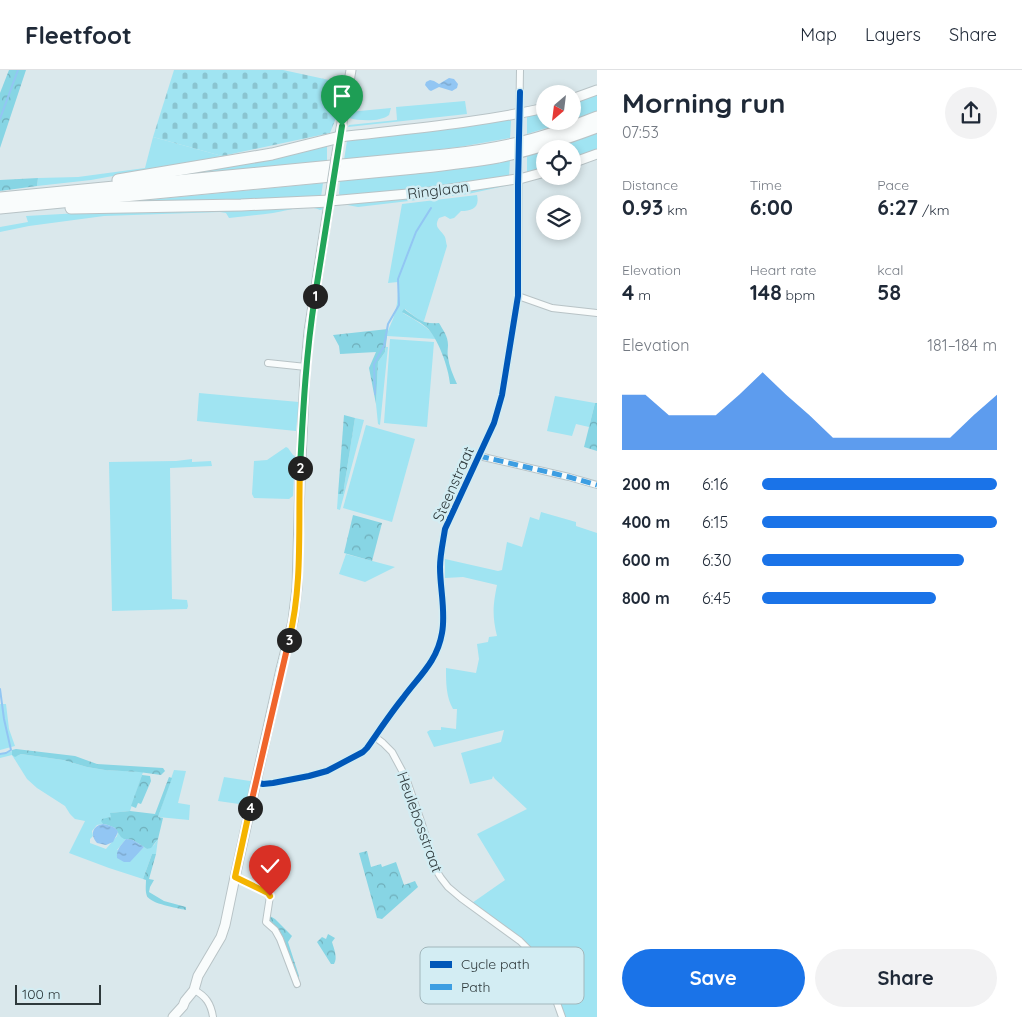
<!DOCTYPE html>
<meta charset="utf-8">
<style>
body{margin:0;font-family:Quicksand,sans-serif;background:#f2f2f3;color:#1f2937;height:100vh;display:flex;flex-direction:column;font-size:19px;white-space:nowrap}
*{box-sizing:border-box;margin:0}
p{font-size:16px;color:#747a83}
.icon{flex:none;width:28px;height:28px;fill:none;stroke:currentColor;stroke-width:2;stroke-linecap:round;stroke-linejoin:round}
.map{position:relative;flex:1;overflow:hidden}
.side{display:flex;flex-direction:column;background:#fff;width:425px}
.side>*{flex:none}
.needle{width:32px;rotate:208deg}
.controls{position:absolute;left:536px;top:15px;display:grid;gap:10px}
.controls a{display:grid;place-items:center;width:45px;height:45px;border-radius:50%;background:#fff;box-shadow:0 2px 8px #0003;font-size:25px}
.scale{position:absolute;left:15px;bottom:12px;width:86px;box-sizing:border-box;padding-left:5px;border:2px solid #2f3a3c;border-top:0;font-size:14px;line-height:18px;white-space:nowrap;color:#2f3a3c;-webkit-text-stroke:4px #d3edf3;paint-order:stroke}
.pin{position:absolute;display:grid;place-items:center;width:42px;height:42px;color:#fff;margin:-51px -21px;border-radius:50% 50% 50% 0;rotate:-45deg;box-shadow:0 0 5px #0007}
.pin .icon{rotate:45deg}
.km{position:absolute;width:25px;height:25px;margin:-12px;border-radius:50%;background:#222;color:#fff;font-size:14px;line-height:25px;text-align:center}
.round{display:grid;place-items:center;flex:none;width:52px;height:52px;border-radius:26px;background:#f2f2f3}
.headline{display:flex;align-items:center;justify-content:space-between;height:85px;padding:0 25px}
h1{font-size:28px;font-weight:700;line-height:38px}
.figures{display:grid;grid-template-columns:repeat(3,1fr);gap:8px;height:85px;padding:5px 25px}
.figures div{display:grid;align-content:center}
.figures b{font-size:21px;font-weight:700}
.figures small{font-size:14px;font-weight:400}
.figures p{font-size:14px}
.chart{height:140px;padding:10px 25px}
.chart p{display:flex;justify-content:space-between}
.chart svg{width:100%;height:90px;margin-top:5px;fill:#1a73e8;opacity:.7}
.cta{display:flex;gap:10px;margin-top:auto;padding:10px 25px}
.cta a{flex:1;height:58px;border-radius:30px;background:#1a73e8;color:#fff;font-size:20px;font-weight:700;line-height:58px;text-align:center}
.cta a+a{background:#f2f2f3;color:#1f2937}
ul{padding:0 25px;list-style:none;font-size:16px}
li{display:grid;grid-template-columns:80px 60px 1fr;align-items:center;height:38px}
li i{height:12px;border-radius:6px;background:#1a73e8}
header{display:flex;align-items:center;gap:30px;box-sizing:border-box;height:70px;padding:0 25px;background:#fff;border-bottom:1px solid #e0e1e3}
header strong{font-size:24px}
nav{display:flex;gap:28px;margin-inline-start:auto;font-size:18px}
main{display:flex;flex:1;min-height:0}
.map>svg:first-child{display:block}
.green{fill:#a0e4f2}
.forest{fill:url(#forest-crowns)}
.cemetery{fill:url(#cemetery-stones)}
.water{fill:url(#water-ripples)}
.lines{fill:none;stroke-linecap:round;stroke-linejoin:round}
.stream{stroke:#92c6f3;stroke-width:2}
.street-casing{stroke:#b8c3c6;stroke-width:8}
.secondary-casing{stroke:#b8c3c6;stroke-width:11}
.highway-casing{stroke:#b8c3c6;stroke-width:13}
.street{stroke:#f9fcfc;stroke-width:6}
.secondary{stroke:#f9fcfc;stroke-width:9}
.highway{stroke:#f9fcfc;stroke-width:11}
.street-bridge-casing{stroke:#b8c3c6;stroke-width:8;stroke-linecap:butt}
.secondary-bridge-casing{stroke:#b8c3c6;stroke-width:11;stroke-linecap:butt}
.street-bridge{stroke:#f9fcfc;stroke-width:6}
.secondary-bridge{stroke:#f9fcfc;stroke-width:9}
.quiet{stroke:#3d9ee2;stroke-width:5;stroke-dasharray:10 5;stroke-linecap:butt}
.cycleway-casing{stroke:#d3edf3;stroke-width:9}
.cycleway{stroke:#0057b8;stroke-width:6}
.split-1-casing{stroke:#fff;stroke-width:10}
.split-2-casing{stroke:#fff;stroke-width:10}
.split-3-casing{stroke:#fff;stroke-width:10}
.split-4-casing{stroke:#fff;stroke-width:10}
.split-5-casing{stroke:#fff;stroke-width:10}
.split-1{stroke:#22a559;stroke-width:6}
.split-2{stroke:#22a559;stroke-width:6}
.split-3{stroke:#f5b400;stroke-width:6}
.split-4{stroke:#f0652b;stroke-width:6}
.split-5{stroke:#f5b400;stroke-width:6}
.labels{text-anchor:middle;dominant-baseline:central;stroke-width:5;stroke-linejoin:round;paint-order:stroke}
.street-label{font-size:15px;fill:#2f3a3c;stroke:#d3edf3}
.key{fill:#d3edf3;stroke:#a2b7bc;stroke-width:1}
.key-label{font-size:14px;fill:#2f3a3c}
</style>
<header>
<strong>Fleetfoot</strong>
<nav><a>Map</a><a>Layers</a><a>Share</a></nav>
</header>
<main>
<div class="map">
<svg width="597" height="947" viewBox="0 0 597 947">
<defs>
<pattern id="forest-crowns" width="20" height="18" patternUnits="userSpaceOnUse" patternTransform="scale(1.25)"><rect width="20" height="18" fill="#87d5e4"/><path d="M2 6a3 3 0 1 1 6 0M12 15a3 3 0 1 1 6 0" fill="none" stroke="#6faeba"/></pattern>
<pattern id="cemetery-stones" width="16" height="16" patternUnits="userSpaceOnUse" patternTransform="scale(1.25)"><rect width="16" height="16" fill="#a0e4f2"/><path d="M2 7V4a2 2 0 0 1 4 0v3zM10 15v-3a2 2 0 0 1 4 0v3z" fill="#8ac4d0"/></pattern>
<pattern id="water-ripples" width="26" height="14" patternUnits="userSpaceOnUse" patternTransform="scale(1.25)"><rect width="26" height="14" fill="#92c6f3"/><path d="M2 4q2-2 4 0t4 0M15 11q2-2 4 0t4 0" fill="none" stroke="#78a2c6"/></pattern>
</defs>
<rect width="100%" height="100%" fill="#dae8ec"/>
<g class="green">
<polygon points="597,23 597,41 573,50 572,33"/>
<polygon points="465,31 467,44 348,57 349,55 397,50 396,37"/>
<path d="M391 38 389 45C381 52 359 51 349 48V42Z"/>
<polygon points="545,41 545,51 569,51 527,64 527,46"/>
<polygon points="509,49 511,51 510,68 459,77 344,90 347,71"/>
<polygon points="597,63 597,81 573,90 572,79 551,79"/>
<polygon points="153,67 222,86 91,110 37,116 38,108 78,107 145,98"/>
<polygon points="327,74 327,91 129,111"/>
<polygon points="545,80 545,98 527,102 527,86"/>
<polygon points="510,89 509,107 450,116 343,126 340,125 339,124 340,111"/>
<polygon points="323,113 321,127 107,134"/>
<polygon points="508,114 509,115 468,124 358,137 342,134 342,133"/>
<path d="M477 125C480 138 472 141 461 141L454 148 450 149 445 146 439 148C433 158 441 159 445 167 446 170 446 173 447 176L424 251 422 252 405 239 403 243C415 250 429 257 436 269L387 266C388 258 392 253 394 246 398 235 398 223 398 212L388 213 402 134Z"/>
<path d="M319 135 323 139 320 140C306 134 287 141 273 143 258 145 244 146 229 148L226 143 220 142 104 146 29 156 0 162V157L28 152 26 146 116 141Z"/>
<polygon points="390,269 434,272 427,357 384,353"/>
<polygon points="386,277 388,277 380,355 378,354 376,334 378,292 385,282"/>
<polygon points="199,323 299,332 296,361 197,351"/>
<polygon points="555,326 595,333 589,357 576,354 572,366 547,361"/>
<polygon points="355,348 364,350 340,440 337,439 338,424 343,424"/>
<polygon points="366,355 415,369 392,452 343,438"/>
<polygon points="286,377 288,378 293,385 295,386 293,426 289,429 254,428 252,424 254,391 267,390"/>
<polygon points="192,389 192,392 211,391 212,396 170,398 172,529 187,530 188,536 187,539 112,541 109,392 176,391"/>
<path d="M541 442 576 452V456L597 463V947H565L533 881 472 833 505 810 477 764 527 739 495 709 493 706 492 709 470 714 461 683 501 672 504 660 434 677 427 662 430 660H441V657L456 659 457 639H453C446 627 446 612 446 598L476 603 479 589 477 574 488 572 489 567 497 566C492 546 493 535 497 515L463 507 445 508V489L498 501 502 500 507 472 522 477 530 447 539 450Z"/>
<polygon points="346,484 395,497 365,512 339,504"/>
<polygon points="0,634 6,634 9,659 15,676 0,680"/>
<polygon points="12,681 12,683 17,686 21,684 63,690 87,697 105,700 143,702 130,741 111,743 111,747 102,751 103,754 97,755 92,761 93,766 90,769 90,773 106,779 117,766 118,762 122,767 126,769 117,780 139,782 144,777 147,779 154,775 158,769 156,784 152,784 143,809 109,798 69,783 85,751 75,749 70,744 65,736 37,718 27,709 12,685 0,688 0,685"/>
<polygon points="174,700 186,701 178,733 190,735 189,750 158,747"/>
<polygon points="224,707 250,711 251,712 246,735 218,731"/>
</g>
<g class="forest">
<polygon points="9,0 26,0 0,78 0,23"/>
<polygon points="38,108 37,116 0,121 0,110"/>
<path d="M404 239C417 248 423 255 439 253 443 260 448 266 448 275 448 279 447 282 448 287 449 296 453 305 457 314H450C449 299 438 267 426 257 419 251 410 247 402 242Z"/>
<polygon points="388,259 385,282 378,292 376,334 369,298 376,282 340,284 339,276 333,265"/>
<polygon points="595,333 597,333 597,381 584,377"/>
<polygon points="344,345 355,348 343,424 338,424"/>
<polygon points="353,445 382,453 372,491 344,483"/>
<polygon points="16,679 75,686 97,694 163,698 165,701 161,705 139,702 105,700 87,697 63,690 21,684 15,687 12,685 12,680"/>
<polygon points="142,705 150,706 151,711 142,732 141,734 138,733 136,738 131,736"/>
<polygon points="169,707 172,708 158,747 163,748 158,769 151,778 147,779 133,770 124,769 121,767 115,758 108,755 103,754 101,751 102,749 111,747 110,743 130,741 155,744"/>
<polygon points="367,781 371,797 381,794 382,797 396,792 404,815 415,811 418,817 382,849 377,848 359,783"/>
<path d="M152 784H156L149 809 154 810 150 817 149 822 164 831 186 837V840C177 838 151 834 147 826 145 821 146 815 146 810L143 809Z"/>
<polygon points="270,846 275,849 292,866 288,872 299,906 298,909 268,850"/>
<path d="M328 864 335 868 332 872C334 879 338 888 334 894H331L317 872 322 867 326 869Z"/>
</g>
<polygon class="cemetery" points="174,0 283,0 343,13 336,48 330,63 222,86 153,67"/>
<g class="water">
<polygon points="449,8 454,9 458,14 457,18 452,21 439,17 431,21 429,20 425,15 426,12 430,10 434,11 439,14"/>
<path d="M103 754C109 755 116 757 118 762L113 772 106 775 97 773C90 765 92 756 103 754Z"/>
<path d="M126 769 133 770 144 777 130 792H124L117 788C116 780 121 775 126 769Z"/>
</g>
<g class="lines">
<g class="stream">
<polyline points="0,49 18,0"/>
<polyline points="375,324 374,294 384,276 388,254 399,235 398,209 416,162 431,138"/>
<polyline points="0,619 4,649 11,680 6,683 0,684"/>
</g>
<defs>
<g id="street">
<polyline points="519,65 520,0"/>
<polyline points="518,226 552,238 597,243"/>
<polyline points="268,293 306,297"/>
<polyline points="479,386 569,407 597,415"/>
<polyline points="375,667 383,673 392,682 406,708 421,751 436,800 441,808 448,817 461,828 520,871 529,880 532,885 557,933 562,947"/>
<path d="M256 712 263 714 273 713 309 706 327 701 363 682 367 678C379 661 390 644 403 628 419 606 437 592 442 563 446 542 440 519 440 497 440 485 443 472 445 459L494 353 502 325 518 226 519 89"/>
<polyline points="235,807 268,823 270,826 266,852 275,860 280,869 297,914"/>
<path d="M194 920C206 926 211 934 213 947"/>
</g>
<g id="secondary">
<polyline points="572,29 597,20"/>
<path d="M340 67C408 59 478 53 545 38"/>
<polyline points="336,88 351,0"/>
<polyline points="572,93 597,84"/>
<polyline points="330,131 430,122 523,108 545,102"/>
<polyline points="173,947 183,936 185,931 194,920 198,906 221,867 225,855 235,807 281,599 293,551 297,518 300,411 305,305 309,261 332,114"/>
</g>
<g id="highway">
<polyline points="118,110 272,84 340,67"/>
<path d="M0 128 445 85C472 82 499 78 526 71 550 65 574 56 597 47"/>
<path d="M0 138 415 98C442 95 470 92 498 87 532 80 565 69 597 57"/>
<polyline points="71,138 241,135 330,131"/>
</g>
</defs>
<use href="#street" class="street-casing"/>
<use href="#secondary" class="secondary-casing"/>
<use href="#highway" class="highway-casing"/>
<use href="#street" class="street"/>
<use href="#secondary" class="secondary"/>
<use href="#highway" class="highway"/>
<defs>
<polyline id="street-bridge" points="519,89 519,65"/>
<polyline id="secondary-bridge" points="332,114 336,88"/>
</defs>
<use href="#street-bridge" class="street-bridge-casing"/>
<use href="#secondary-bridge" class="secondary-bridge-casing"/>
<use href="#street-bridge" class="street-bridge"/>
<use href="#secondary-bridge" class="secondary-bridge"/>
<polyline class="quiet" points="479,386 569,407 597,415"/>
<defs>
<g id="cycleway">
<polyline points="266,669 281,599 293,551 297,518 300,411 305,305 309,261 329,134"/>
<path d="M256 712 263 714 273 713 309 706 327 701 363 682 367 678C379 661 390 644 403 628 419 606 437 592 442 563 446 542 440 519 440 497 440 485 443 472 445 459L494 353 502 325 518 226V114L520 22"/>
</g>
</defs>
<use href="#cycleway" class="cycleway-casing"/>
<use href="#cycleway" class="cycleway"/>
</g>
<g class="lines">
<defs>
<polyline id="split-1" points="315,226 342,56"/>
<path id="split-2" d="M300 398C303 341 306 283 315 226"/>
<path id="split-3" d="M289 570C303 514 298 455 300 398"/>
<polyline id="split-4" points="250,738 289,570"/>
<polyline id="split-5" points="250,738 235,807 268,823 270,826"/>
</defs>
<use href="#split-1" class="split-1-casing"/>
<use href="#split-2" class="split-2-casing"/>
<use href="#split-3" class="split-3-casing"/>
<use href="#split-4" class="split-4-casing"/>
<use href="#split-5" class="split-5-casing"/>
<use href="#split-1" class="split-1"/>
<use href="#split-2" class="split-2"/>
<use href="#split-3" class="split-3"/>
<use href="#split-4" class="split-4"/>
<use href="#split-5" class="split-5"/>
</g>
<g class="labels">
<g class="street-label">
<text transform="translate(438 120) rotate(-7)">Ringlaan</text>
<text transform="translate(453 414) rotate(-66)">Steenstraat</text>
<text transform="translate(420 752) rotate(70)">Heulebosstraat</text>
</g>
</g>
<rect x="420" y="877" width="164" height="57" rx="8" class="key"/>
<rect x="430" y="891" width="22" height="7" fill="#0057b8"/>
<rect x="430" y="914" width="22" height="6" fill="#3d9ee2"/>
<g class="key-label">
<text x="461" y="899">Cycle path</text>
<text x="461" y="922">Path</text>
</g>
</svg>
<div class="controls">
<a><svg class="needle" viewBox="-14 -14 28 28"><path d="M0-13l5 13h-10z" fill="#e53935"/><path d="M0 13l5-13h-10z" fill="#747a83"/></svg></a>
<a><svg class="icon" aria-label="locate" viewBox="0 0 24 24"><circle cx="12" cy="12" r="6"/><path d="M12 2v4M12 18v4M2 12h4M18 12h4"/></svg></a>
<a><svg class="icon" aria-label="layers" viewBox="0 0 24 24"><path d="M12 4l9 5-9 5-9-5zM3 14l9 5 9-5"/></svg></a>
</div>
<div class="scale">100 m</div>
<div class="pin" style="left:342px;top:56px;background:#1e9e55"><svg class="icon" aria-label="arrive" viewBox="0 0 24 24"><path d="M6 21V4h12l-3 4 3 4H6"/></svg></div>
<div class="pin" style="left:270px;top:826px;background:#d93025"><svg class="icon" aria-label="check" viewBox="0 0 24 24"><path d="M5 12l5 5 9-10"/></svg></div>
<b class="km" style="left:315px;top:226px">1</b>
<b class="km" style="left:300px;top:398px">2</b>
<b class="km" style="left:289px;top:570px">3</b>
<b class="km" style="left:250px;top:738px">4</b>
</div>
<section class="side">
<div class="headline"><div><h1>Morning run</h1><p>07:53</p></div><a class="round"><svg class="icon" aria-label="share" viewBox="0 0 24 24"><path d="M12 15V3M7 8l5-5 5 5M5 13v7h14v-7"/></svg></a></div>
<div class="figures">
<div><p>Distance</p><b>0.93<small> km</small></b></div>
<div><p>Time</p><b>6:00</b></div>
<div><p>Pace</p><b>6:27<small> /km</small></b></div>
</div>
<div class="figures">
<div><p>Elevation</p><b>4<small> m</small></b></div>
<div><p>Heart rate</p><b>148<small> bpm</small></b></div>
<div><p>kcal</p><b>58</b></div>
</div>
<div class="chart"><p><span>Elevation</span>181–184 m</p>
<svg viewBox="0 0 160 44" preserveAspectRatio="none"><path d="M0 44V17L10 17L20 27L30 27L40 27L50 17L60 6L70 17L80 27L90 38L100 38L110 38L120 38L130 38L140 38L150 27L160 17V44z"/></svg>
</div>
<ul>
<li><b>200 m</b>6:16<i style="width:100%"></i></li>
<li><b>400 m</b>6:15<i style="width:100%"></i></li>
<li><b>600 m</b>6:30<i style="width:86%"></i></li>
<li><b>800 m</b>6:45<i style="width:74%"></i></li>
</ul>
<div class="cta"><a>Save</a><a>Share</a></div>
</section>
</main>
